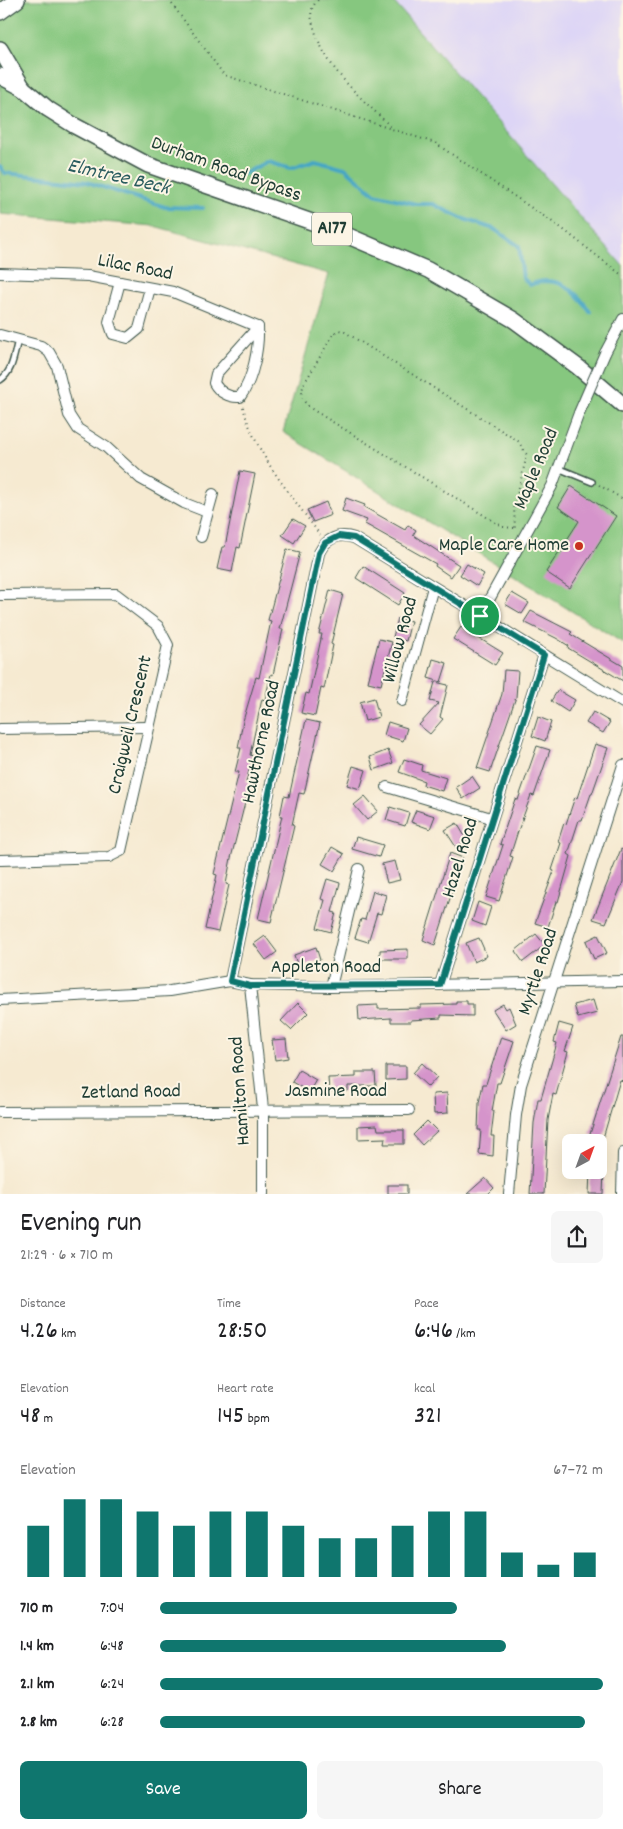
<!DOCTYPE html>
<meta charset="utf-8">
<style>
body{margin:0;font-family:Dekko,sans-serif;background:#f6f6f6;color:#202124;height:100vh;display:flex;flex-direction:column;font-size:19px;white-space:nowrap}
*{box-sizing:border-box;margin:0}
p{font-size:16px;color:#757577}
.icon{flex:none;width:28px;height:28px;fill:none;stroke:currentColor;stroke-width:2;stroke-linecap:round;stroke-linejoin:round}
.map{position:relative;height:1194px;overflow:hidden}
.details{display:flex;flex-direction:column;background:#fff;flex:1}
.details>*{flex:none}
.needle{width:32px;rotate:41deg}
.buttons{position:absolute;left:562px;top:1134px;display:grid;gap:10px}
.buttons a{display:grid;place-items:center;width:45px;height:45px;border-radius:8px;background:#fff;box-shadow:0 5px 20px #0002;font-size:25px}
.pin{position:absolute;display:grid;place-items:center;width:42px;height:42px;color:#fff;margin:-21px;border:2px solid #fff;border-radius:50%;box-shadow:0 1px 5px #0007}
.round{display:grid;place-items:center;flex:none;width:52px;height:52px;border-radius:8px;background:#f6f6f6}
.head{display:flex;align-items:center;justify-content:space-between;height:85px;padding:0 20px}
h1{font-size:28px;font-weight:600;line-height:38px}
.metrics{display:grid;grid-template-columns:repeat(3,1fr);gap:8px;height:85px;padding:5px 20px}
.metrics div{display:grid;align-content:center}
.metrics b{font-size:25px;font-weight:600}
.metrics small{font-size:14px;font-weight:400}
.metrics p{font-size:14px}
.chart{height:140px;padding:10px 20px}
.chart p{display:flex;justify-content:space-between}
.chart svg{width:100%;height:90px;margin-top:5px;stroke:#0f766e;stroke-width:6}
.button{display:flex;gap:10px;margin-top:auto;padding:10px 20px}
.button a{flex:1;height:58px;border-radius:8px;background:#0f766e;color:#fff;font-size:20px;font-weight:600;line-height:58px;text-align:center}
.button a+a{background:#f6f6f6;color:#202124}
ul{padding:0 20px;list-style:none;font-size:16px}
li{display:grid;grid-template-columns:80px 60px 1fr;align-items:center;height:38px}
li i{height:12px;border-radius:6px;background:#0f766e}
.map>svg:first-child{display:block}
.built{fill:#ddd5f6}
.green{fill:#86c77f;stroke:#52825a}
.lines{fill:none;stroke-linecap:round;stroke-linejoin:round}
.stream{stroke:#45a6c4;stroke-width:4}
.building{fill:#d594cb}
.lane-casing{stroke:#3f574c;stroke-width:8}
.street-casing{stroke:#3f574c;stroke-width:12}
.primary-casing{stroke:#3f574c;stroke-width:18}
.path{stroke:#3f574c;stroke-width:2;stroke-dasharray:1 4;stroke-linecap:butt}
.lane{stroke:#fff;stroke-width:5}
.street{stroke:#fff;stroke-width:10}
.primary{stroke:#fff;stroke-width:15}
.street-bridge-casing{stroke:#3f574c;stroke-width:12;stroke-linecap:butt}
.street-bridge{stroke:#fff;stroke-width:10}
.route-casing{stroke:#fff;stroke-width:10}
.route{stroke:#0f766e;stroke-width:6}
.poi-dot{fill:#c8321e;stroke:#fcf5e5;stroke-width:2}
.labels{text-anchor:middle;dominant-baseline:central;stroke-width:4;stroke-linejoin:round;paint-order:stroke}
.shield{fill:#fcf5e5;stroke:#617469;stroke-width:1}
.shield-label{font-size:19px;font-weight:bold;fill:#1f3d34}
.street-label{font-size:20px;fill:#1f3d34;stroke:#fcf5e5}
.poi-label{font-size:20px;fill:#1f3d34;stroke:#fcf5e5;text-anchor:end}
.water-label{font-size:21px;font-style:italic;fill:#2a5c5f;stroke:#fcf5e5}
</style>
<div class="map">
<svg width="623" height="1194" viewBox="0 0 623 1194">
<rect width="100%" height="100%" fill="#fcf5e5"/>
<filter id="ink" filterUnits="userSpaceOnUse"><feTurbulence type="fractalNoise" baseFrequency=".02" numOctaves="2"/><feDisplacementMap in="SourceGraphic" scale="10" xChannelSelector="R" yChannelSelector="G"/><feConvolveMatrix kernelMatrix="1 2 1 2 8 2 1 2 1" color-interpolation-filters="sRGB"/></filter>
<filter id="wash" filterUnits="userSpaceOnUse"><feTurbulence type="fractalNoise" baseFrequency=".0096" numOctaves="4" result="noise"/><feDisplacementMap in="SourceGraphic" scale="20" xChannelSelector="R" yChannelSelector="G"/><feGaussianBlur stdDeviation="1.12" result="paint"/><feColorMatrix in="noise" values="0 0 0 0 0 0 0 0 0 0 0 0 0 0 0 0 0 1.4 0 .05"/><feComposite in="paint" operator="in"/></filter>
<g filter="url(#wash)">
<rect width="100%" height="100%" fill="#f6ead1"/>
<polygon class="built" points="320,0 623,0 623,280"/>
<polygon class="green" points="0,0 392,0 623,266 623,643 283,432 329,274 154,226 0,214"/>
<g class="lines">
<g class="stream">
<polyline points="0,167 5,173 87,182 165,207 203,208"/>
<path d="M244 174 268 161 291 168 315 160 345 168 375 194 416 204H433L461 218 494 229 519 246 523 278 530 285C557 273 576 290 590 312"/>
</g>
</g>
<g id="blocks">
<g class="building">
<polygon points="240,471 255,474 240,548 237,547 232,572 217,569 222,547 225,547"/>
<polygon points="571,486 616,516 570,588 546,572 579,521 558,507"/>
<polygon points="346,498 365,505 364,507 405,530 408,525 416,530 413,535 459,565 451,577 435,566 436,564 365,524 367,520 342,511"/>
<polygon points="326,502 331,515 313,522 307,510"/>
<polygon points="293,519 305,526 294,543 282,535"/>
<polygon points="287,549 300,552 280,629 283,629 273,675 271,674 265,700 262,699 255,731 250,755 253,756 246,782 250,783 231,858 226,884 229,885 218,932 205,929 217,875 214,874 239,772 235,772 241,748 238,748 243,721 256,677 259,678 271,621 268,620"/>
<polygon points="467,564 484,574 477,586 460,575"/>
<polygon points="363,566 405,593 398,605 356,578"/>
<polygon points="330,590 343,594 331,644 333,645 324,689 321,688 315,716 301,713 306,693 309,694 313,676 322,634 319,634"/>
<polygon points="512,593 529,603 522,614 505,604"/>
<polygon points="531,611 572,632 570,634 623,666 623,681 568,648 569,646 556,638 524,622"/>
<polygon points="398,618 411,621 406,641 393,637"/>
<polygon points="461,627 503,653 495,665 453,639"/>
<polygon points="379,639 392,642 381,685 368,682"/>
<polygon points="433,659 447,663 441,682 428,678"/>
<polygon points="504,670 518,671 516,697 490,772 477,768 502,694"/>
<polygon points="435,682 448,685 440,717 443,719 430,734 419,725 439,703 430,701"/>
<polygon points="558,690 575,700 568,712 551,701"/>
<polygon points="374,698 379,717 365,721 360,702"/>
<polygon points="593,712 610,722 603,733 586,723"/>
<polygon points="538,717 551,722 545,741 532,736"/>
<polygon points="306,720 320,723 304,794 299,793 292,825 294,826 271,922 258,919 282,816 280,816 284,796 289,797"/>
<polygon points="388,722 407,728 403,741 384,735"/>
<polygon points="595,744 608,748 592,794 591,794 582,820 579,820 568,854 571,856 558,902 556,902 548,927 535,923 554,871 552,870 561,843 558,842 564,823 566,824 575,797 577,798"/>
<polygon points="537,746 550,750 534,796 531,795 518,831 510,856 513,857 499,901 486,897 503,845 500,844 515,799 518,800"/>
<polygon points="388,750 393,763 374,770 370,757"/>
<polygon points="404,759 422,765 421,770 446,778 442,791 423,785 424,781 399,772"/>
<polygon points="353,766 366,770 360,789 347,785"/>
<polygon points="472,776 480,788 463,799 456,787"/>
<polygon points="365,796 378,811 367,820 354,805"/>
<polygon points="390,807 409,813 405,826 386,820"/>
<polygon points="416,810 435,816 430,829 411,822"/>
<polygon points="457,823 467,840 456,847 445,830"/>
<polygon points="356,837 383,845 379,857 352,849"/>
<polygon points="332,847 344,854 334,871 322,864"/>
<polygon points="621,849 623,850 623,882 606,923 593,919"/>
<polygon points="450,853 463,858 435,945 423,940"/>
<polygon points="395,861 400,880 387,883 382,864"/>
<polygon points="327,879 340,883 332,912 336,913 331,932 317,928 325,900 321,899"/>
<polygon points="373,891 386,895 381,914 377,913 368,942 355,938 361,919 365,920"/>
<polygon points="478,902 491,907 485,926 472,921"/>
<polygon points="536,934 545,945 523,962 515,951"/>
<polygon points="598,935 607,953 594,959 586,941"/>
<polygon points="265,936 277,952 266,960 254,944"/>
<polygon points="479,938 487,956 474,962 466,943"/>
<polygon points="316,947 320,960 298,967 294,955"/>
<polygon points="408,949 408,959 380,959 380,950"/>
<polygon points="593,1000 597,1013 578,1018 574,1005"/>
<polygon points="456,1001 467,1001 467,1004 473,1004 473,1016 441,1015 441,1018 411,1020 411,1022 391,1022 391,1018 359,1020 358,1006 378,1005 378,1009 421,1008 421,1005 456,1004"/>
<polygon points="298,1003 308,1013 291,1030 281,1021"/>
<polygon points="503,1004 506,1009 509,1007 516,1024 506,1030 493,1010"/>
<polygon points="559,1023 573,1027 565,1051 568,1052 556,1095 553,1094 548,1120 544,1194 530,1194 534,1123 538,1099 541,1099 557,1043 554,1042"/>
<polygon points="501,1037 514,1041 500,1083 497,1083 492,1111 494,1111 491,1136 494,1136 493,1156 479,1154 481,1130 478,1130 479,1103 483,1084 486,1084"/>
<polygon points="621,1037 623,1037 623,1081 620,1080 603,1138 590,1134"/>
<polygon points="286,1039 288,1058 275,1060 272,1040"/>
<polygon points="422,1063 437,1077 428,1087 413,1073"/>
<polygon points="386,1066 406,1066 406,1079 386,1080"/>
<polygon points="299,1070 316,1080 309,1092 292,1082"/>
<polygon points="356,1072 375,1072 376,1086 348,1086 348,1091 329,1091 328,1078 356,1077"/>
<polygon points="447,1093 448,1113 434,1114 433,1094"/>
<polygon points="427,1121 437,1131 422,1145 413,1135"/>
<polygon points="377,1125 378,1130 404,1130 404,1144 384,1144 385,1138 358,1139 358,1126"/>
<polygon points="590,1170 604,1170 603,1194 589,1194"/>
<polygon points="485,1178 494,1188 488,1194 467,1194"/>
<rect x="388" y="1185" width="19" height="9"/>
</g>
</g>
</g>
<g filter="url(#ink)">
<use href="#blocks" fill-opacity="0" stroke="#3f574c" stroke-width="1"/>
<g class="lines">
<defs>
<g id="lane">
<path d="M0 380C13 372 14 354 18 340"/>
<polyline points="558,468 592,482"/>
</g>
<g id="street">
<polyline points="0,273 88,276 173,292 258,327"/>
<polyline points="120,282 109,322 113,334 128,338 139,329 150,288"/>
<path d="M258 327C259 348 253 380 240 397 229 398 219 392 214 383L216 374Z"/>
<polyline points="0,335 41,346 49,352 57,366 69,415 78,429 106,447 141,479 184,503 207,512"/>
<polyline points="605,353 623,319"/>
<polyline points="201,537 213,494"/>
<polyline points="0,595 116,594 158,626 168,645 121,851 109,857 0,860"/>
<polyline points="480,616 552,486 579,413"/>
<polyline points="402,701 433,587"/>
<polyline points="0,729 148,727"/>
<polyline points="387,787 491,818"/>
<path d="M230 981 319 553C326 538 339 533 354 538L623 703"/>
<polyline points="250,985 263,1109 263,1194"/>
<polyline points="440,985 544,655"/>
<polyline points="331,987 359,869"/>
<polyline points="0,1000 170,991 230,981 250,985 331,987 623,981"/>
<polyline points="0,1112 409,1110"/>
<polyline points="509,1194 516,1115 521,1085 623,765"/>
<polyline points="622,1194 623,1153"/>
</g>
<g id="primary">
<polyline points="0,12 17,0"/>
<polyline points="0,49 23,88"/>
<polyline points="0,76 23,88 48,109 75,126 148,165 332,229 428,270 514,320 578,367 623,405"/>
</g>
</defs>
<use href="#lane" class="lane-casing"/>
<use href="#street" class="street-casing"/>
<use href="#primary" class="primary-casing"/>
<g class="path">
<polyline points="169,0 224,75 435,143 560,227 623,276"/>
<path d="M318 0C308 10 311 18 315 31 328 72 362 98 392 128"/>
<path d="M243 407C256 456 291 494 320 535"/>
<polyline points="599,485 623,499"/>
<path d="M514 528 503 527 310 408C302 400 300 395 304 384L334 333 339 330 345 332 518 441 527 455 514 507 515 529"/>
</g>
<use href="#lane" class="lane"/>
<use href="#street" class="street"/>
<use href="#primary" class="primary"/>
<defs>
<polyline id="street-bridge" points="579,413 605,353"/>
</defs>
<use href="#street-bridge" class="street-bridge-casing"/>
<use href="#street-bridge" class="street-bridge"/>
</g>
</g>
<g class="lines" filter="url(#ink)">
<defs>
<polygon id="route" points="339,536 354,538 544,655 440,985 250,986 230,981 319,553 325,543"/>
</defs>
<use href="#route" class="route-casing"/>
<use href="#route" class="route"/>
</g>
<circle class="poi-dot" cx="579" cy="546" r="5"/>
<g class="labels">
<rect class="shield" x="312" y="212.5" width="40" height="33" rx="4"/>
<g class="shield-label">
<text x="332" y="229">A177</text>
</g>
<g class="street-label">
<text transform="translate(226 170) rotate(20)">Durham Road Bypass</text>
<text transform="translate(135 268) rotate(11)">Lilac Road</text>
<text transform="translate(537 469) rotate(-67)">Maple Road</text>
<text transform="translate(401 640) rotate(-75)">Willow Road</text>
<text transform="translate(131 725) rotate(-77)">Craigweil Crescent</text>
<text transform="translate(262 742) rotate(-78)">Hawthorne Road</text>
<text transform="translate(461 858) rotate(-73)">Hazel Road</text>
<text x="326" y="968">Appleton Road</text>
<text transform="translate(539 972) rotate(-72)">Myrtle Road</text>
<text transform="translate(241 1091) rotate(-94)">Hamilton Road</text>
<text x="336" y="1092">Jasmine Road</text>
<text transform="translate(131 1093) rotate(-1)">Zetland Road</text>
</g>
<g class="poi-label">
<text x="569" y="546">Maple Care Home</text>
</g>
<g class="water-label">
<text transform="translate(118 178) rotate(13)">Elmtree Beck</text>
</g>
</g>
</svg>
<div class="buttons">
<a><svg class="needle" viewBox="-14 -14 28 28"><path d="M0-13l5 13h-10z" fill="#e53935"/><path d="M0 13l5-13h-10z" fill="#757577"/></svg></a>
</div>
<div class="pin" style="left:480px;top:616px;background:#1e9e55"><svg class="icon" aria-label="arrive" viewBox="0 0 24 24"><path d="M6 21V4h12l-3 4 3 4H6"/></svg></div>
</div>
<section class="details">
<div class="head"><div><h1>Evening run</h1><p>21:29 · 6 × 710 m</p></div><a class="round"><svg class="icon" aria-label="share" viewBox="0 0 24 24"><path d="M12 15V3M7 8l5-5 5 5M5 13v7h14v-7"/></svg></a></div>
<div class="metrics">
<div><p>Distance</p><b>4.26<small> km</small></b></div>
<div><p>Time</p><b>28:50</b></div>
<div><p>Pace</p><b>6:46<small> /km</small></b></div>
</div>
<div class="metrics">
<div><p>Elevation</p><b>48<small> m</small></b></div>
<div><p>Heart rate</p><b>145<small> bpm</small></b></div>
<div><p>kcal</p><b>321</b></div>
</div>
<div class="chart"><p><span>Elevation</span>67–72 m</p>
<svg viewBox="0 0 160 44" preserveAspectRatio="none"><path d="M5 44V19M15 44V6M25 44V6M35 44V12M45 44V19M55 44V12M65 44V12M75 44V19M85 44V25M95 44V25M105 44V19M115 44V12M125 44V12M135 44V32M145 44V38M155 44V32"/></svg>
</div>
<ul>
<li><b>710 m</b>7:04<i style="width:67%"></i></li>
<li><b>1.4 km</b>6:48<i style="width:78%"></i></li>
<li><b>2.1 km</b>6:24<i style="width:100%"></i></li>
<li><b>2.8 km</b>6:28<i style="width:96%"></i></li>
</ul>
<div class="button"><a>Save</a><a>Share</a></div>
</section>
